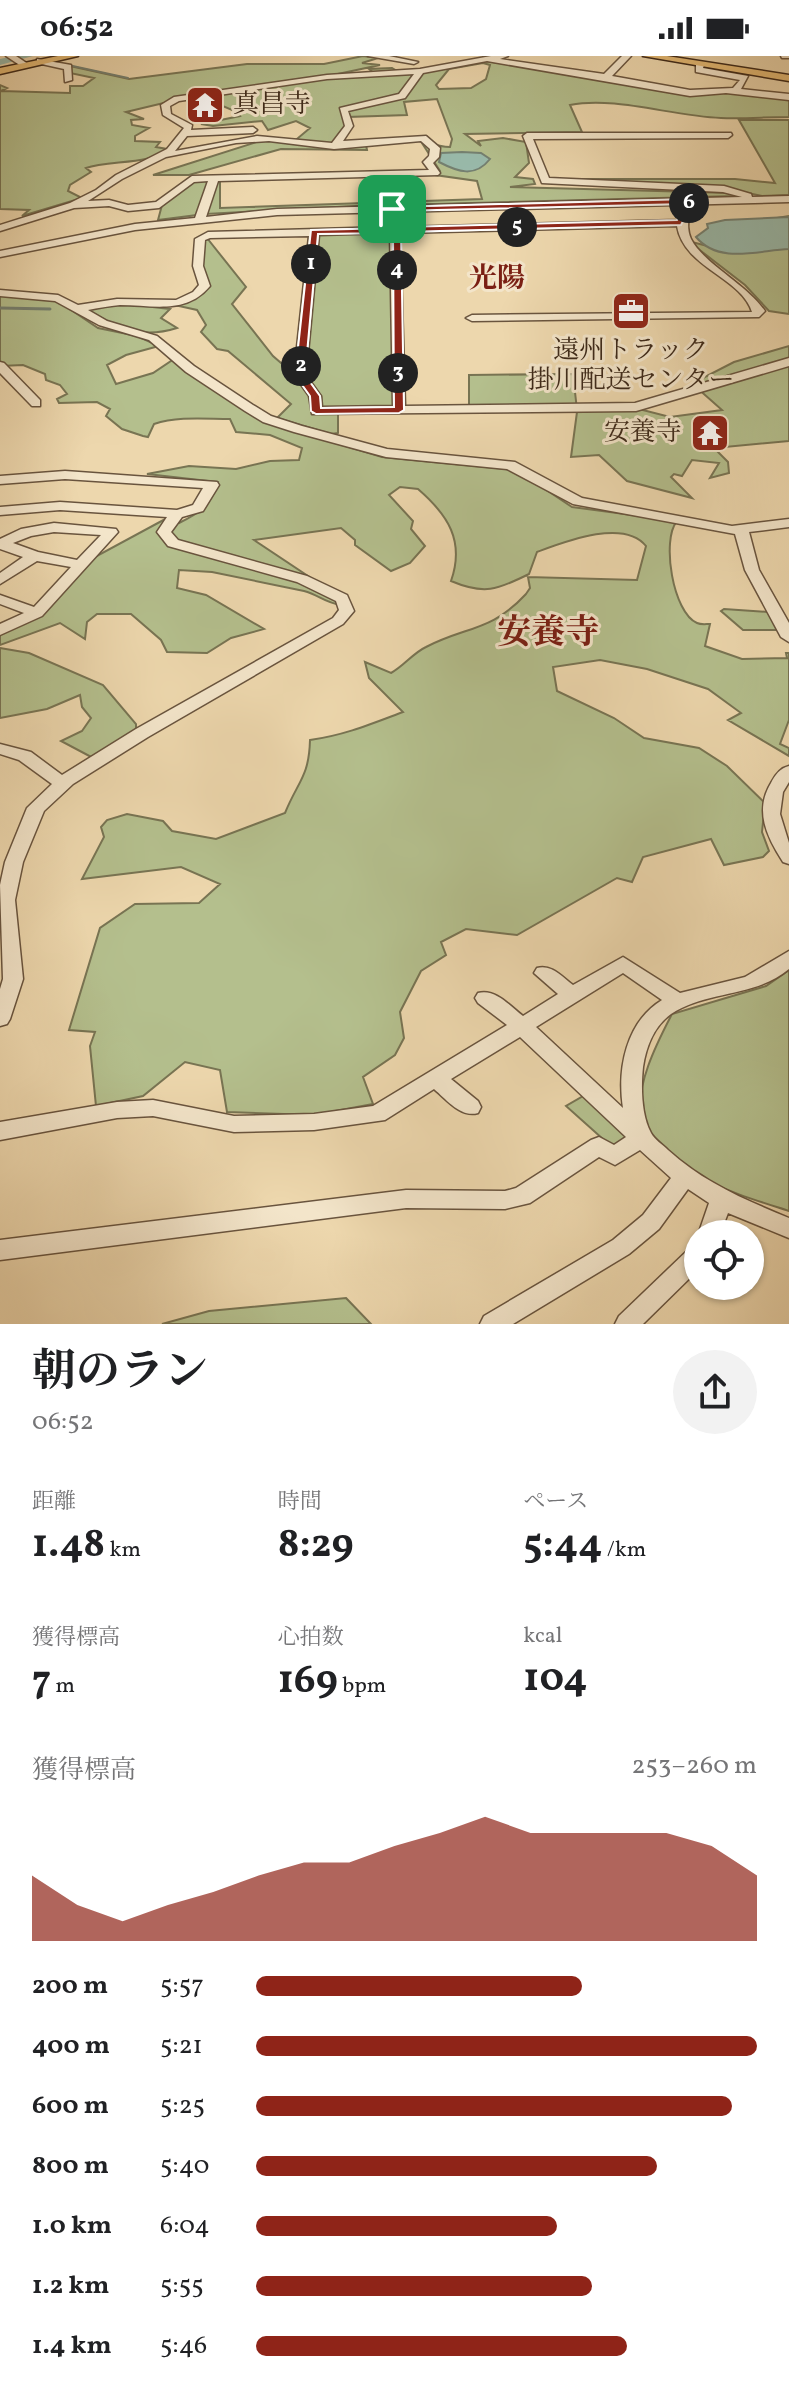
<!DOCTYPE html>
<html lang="ja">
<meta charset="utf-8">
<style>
body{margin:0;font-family:Vollkorn,"Noto Serif JP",serif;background:#f2f2f2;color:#202124;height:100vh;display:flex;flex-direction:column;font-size:30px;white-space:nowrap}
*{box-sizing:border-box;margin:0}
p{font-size:26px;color:#757577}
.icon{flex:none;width:44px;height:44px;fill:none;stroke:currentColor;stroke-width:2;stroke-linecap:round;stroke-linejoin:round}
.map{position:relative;height:1268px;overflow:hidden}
.panel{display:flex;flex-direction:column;background:#fff;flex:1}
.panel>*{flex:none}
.buttons{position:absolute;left:684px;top:1164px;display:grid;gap:16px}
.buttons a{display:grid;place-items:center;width:80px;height:80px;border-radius:50%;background:#fff;box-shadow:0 2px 6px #0004;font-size:40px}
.pin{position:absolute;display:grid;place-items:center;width:68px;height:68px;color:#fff;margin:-34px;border-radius:16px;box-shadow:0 4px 12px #0006}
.km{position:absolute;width:40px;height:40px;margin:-20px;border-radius:50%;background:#222;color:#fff;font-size:22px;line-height:40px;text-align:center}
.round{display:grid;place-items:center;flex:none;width:84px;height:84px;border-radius:42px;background:#f2f2f2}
.overview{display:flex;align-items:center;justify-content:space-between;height:136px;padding:0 32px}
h1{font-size:44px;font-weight:700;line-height:60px}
.figures{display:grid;grid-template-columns:repeat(3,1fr);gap:12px;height:136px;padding:8px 32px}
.figures div{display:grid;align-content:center}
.figures b{font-size:40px;font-weight:700}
.figures small{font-size:22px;font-weight:400}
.figures p{font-size:22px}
.chart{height:224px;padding:16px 32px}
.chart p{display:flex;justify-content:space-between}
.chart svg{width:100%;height:144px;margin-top:8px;fill:#8f2418;opacity:.7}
ul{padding:0 32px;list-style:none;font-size:26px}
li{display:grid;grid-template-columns:128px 96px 1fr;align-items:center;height:60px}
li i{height:20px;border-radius:10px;background:#8f2418}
.status{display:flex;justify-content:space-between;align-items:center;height:56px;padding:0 40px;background:#fff;direction:ltr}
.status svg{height:22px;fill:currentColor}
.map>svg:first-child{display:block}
.green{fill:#b4bf8d;stroke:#787453;stroke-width:2;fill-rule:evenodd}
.water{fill:#99baab;stroke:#748071;stroke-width:2}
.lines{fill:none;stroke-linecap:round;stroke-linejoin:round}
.stream-far1{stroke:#748071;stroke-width:2}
.stream{stroke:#748071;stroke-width:3}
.river{fill:#99baab;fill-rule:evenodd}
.minor-casing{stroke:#69543e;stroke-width:3}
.major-casing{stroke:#3d2919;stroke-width:3}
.minor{fill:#f3e5ca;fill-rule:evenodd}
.major{fill:#e6bc76;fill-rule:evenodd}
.route{fill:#8f2418;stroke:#fff;stroke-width:2;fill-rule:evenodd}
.labels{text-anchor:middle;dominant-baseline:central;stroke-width:6;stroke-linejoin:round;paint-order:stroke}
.far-poi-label{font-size:26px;fill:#3d2919;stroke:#f3e5ca;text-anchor:start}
.far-quarter-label{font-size:28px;font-weight:bold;fill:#7a1f14;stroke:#f3e5ca}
.quarter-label{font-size:34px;font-weight:bold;fill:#7a1f14;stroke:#f3e5ca}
</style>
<div class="status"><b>06:52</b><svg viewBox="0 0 49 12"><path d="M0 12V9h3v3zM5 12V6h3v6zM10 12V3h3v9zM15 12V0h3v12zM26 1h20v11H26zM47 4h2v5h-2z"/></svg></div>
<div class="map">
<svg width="789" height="1268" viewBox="0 0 789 1268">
<rect width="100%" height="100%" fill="#edd7ad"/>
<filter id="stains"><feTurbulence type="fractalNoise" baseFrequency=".0025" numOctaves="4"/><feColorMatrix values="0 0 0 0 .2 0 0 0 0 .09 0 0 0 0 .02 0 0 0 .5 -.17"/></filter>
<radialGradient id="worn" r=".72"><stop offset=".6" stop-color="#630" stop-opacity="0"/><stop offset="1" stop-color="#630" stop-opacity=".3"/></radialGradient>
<g class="green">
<path d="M363 0 378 2 362 7 380 9 333 19 375 18 369 13 392 12 402 18 486 5 690 37 722 35 789 41V61C766 61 743 63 721 62 671 60 615 40 570 49L582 76 465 78 481 90 478 85 503 82 526 86 529 107 515 121 533 123 535 128 510 131 731 137 735 140 356 150 206 158 215 125 220 124V152L482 143 477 125 435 119 440 115 420 84 398 83C419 79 430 91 450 91L452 83 437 43 404 46 407 59 348 61 349 70 336 88 366 89 367 94 281 93 189 119H153L266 83 291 88 310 72 296 65 268 74 262 65 213 70 201 68 240 60 237 56 197 39 126 56 144 63 131 64 132 69 149 72 135 80V85L160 86 156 91 167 93C152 109 109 104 86 112L91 116 70 129 68 135 82 142 22 160 29 154 0 153V29L7 32 1 35 70 37V30H83L94 22 70 17V10L129 23 247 8H324ZM483 7 490 9 486 23 471 32 439 33 436 29 449 13Z"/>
<polygon points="739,64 789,64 789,139 762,140 719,131 557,123 735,123 775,127"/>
<polygon points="189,125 210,125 197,159 158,164 162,149"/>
<polygon points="789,160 789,258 769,255 745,229 688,185 715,192 765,164"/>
<polygon points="391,176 395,351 322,352 321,340 302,318 319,178"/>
<polygon points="207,182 246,231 232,248 273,300 296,320 311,341 312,357 338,358 338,377 331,378 277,362 291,348 228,295 217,293 201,276 206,269 197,254 174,249 201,236 202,185"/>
<path d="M0 239 55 243 98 272 137 280 159 290 126 299 107 309 116 328 153 317 174 303 262 365 382 401 506 413 527 421 572 451 677 465C661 484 673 557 697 567 701 569 706 568 710 568L705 590 742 603 787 602 786 597H789V664L780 688 789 692V700L728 664 741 657 708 633 647 613 600 604 553 611 557 635 614 662 644 682 699 692 727 710 765 747 762 776 769 795 763 801 724 809 711 783 643 801 632 826 617 822 517 879 466 873 441 886 446 899 421 915 400 956 404 982 395 999 363 1021 373 1048 314 1059 227 1056 220 1014 185 1006 143 1040 96 1050 90 990 95 976 69 974 100 872 135 848 199 847 220 828 181 811 82 823 104 781 101 771 107 764 127 758 163 765 172 775 216 783 285 757C298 725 309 721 310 684 345 679 371 668 403 656L369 622 365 606 391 617C404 610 413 597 426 591 466 570 491 576 526 538L530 532 528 521 637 524 646 490C624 462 564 486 537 496L529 518C497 534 484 539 451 525 465 485 448 459 418 433L400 431 389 439 413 465 411 473 425 490 410 507 391 515 355 489V484L341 472 254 484 326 532 341 549C325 547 319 539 304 535L212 516 179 514 177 532 206 539 264 573 231 582 207 597 167 596 161 584 131 558H97L87 566 85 583 60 567 0 589V576L41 556 80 509 169 461 179 467C200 457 211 449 218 426L147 418 189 410 236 413 270 405 299 404 302 392 270 379 236 376 230 363C205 363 178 360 154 368L148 381 143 380 122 373 106 360 110 353 97 346 59 347 57 343 67 338 60 329 46 324 45 318 23 309 0 310Z"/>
<path d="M117 247 170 253 161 262 177 272C142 283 118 273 87 253Z"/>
<polygon points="789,290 789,385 714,392 728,406 729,417 710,422 719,407 692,404 682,420 674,418 671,421 692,442 627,425 599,399 571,401 577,356 635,352 670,361 722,354 696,331 711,324 698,329 695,326 734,306"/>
<polygon points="573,318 577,354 469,355 469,319"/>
<polygon points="724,553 768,556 780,574 743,574 721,555"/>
<polygon points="0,592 29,597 103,629 136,668 136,676 95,703 61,685 82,675 91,662 82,651 80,639 47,653 0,662"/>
<path d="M789 914V1155C740 1139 662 1118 643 1063 632 1034 659 983 672 958L766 930Z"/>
<polygon points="585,1039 632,1081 613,1092 566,1050"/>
<polygon points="346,1242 371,1268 162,1268 209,1255"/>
</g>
<g class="water">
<path d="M462 96 481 97 490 103C475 122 458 116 439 106L441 97Z"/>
<path d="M789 161V193C760 194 719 209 696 181L708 172 707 168 725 164Z"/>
</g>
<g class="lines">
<polyline class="stream-far1" points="68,9 128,22"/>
<polyline class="stream" points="0,252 50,253"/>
<polygon class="river" points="13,0 33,0 0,9 0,3"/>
<defs>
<g id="minor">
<polygon points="6,0 16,0 28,8 21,10"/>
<polygon points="368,0 389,0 418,6 414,8"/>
<path d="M491 0H508L500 3 604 18 622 0H631L612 20 690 34 733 32 740 24 696 16V9L700 7 704 9 703 12 748 20 741 33 789 38V44L726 37 690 40 487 5 423 17 405 42 348 55 353 70 343 85 426 80 440 92 439 101 433 107 440 117 438 119 218 125 206 161 277 153 742 141 723 136 542 127 523 80 527 77H731L732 79 728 82 533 83 549 122 724 130 751 138 752 141 789 140V146L277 159 135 174 0 201V195L135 168 195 162 208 125 194 126 159 152 128 155 109 150 74 152 0 175V169L70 147 96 134 116 119 167 93 184 72 163 59 161 49 174 41 327 19 420 13ZM414 18 399 38 340 52 345 70 332 87 257 80 175 95 187 80 253 77 257 74 253 71 191 74 192 69 171 58 170 50 179 45 327 23ZM269 85 334 93 421 85 430 93 429 100 423 106 429 114 192 120 156 146 128 149 109 144 88 145 122 123 166 101 236 87Z"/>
<polygon points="781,0 789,0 789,2 782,2"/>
<polygon points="37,3 71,9 72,24 65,26 64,13 37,7"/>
<path d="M680 156 689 158C688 167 687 174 691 183 704 208 745 227 765 255L759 261 472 265 466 262 472 259 752 256C741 221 684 212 677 170L400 177 405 350 635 347 789 302V310L636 355 312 358 309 340 294 319 309 180 210 182 205 184 203 210 210 230C186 259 153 249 120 249 109 250 98 252 88 254L107 265 157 280 194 310 253 349 271 360 302 370 387 393 515 406 582 442 732 470 789 463V471L749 476 759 514 789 567V586L781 581 745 514 735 478 573 448 507 413 386 401 294 376 263 366 245 355 186 316 149 284 99 269 55 245 0 240V234L58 239 78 249 117 243 176 244 193 236 199 229 193 210 195 183 208 176 390 171V166L395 163 400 166V171L678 164ZM390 177 393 350 322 351 321 340 306 319 319 179Z"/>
<polygon points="0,306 4,307 40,344 40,350 32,350 0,317"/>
<polygon points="65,415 217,426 219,429 203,455 182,461 171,476 178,484 307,520 347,539 354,555 343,568 148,681 73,728 44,755 23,806 15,844 23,923 10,963 7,968 0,970 0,933 3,923 0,829 5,806 27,752 52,728 19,704 0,698 0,688 31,696 62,719 136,673 333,562 339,554 336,545 297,526 168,490 157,476 167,461 60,454 0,459 0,451 60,446 177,454 193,449 203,432 65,423 0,428 0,420"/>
<path d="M54 467 116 473 118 476 42 560 0 579V568L24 557 0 548V539L34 551 71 511 37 505 0 528V517L23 501 0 493V483L21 473ZM54 476 101 479 77 504 38 496 13 487 31 480Z"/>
<path d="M789 710V726L783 736 780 758 789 787V808L783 806C767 781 754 755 771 727 775 719 780 712 789 710Z"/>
<path d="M789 895V913C754 942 707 934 671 958 654 970 646 991 643 1011 641 1030 641 1059 651 1077 654 1083 663 1089 668 1094 703 1126 745 1144 789 1162V1182L728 1157 720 1178 698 1179 709 1147 688 1133 659 1173 629 1198 513 1268H480L484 1260 613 1184 643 1159 671 1122 640 1094 615 1109 599 1101 530 1147 505 1153 406 1152 0 1204V1184L406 1134 505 1135 516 1132 591 1084 599 1081 614 1089 626 1081 520 981 451 1023 478 1045 481 1051 478 1057C461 1062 447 1044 434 1033L385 1064 314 1074 234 1076 153 1060 117 1062 0 1084V1066L117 1046 153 1044 234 1060 314 1058 373 1050 507 969 478 947 475 942 478 937C495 932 510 950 523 960L558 938 534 917 537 912C552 908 562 921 573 929L623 901 680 937 745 921ZM623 917 662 944C626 966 617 1013 623 1052L536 971Z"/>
<polygon points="698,1189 698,1214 643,1268 615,1268 619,1260 690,1192"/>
</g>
<g id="major">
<polygon points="58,0 78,0 0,18 0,12"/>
<polygon points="643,0 667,0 789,19 789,25"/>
</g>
</defs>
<use href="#minor" class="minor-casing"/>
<use href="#major" class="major-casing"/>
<use href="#minor" class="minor"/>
<use href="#major" class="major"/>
</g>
<path class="route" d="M689 143 693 146 681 169 401 176 404 354 399 357 316 358 311 355 310 340 295 319 311 174 393 172 388 153 392 151ZM684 148 677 164 401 171 397 155ZM393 177 394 351 321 352 320 340 305 319 318 178Z"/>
<defs>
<symbol id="temple-square" viewBox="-11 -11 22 22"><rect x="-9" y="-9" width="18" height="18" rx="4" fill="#8f2418" stroke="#f3e5ca"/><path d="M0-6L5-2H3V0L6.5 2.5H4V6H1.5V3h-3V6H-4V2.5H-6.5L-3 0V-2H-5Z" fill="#fff"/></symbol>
<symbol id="office-square" viewBox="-11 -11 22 22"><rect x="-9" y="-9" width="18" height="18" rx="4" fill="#8f2418" stroke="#f3e5ca"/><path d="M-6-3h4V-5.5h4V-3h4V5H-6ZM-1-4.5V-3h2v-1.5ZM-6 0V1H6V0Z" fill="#fff"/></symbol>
</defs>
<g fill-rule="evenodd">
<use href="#temple-square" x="183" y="27" width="44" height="44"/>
<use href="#office-square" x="609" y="233" width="44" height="44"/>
<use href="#temple-square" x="688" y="355" width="44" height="44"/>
</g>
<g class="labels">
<g class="far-poi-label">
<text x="233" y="49">真昌寺</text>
<text x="631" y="295" text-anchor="middle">遠州トラック<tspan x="631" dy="30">掛川配送センター</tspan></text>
<text x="682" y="377" text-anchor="end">安養寺</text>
</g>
<g class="far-quarter-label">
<text x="497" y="223">光陽</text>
</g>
<g class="quarter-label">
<text x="548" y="578">安養寺</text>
</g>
</g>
<rect width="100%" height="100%" filter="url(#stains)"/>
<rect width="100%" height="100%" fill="url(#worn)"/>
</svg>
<div class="buttons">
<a><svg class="icon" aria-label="locate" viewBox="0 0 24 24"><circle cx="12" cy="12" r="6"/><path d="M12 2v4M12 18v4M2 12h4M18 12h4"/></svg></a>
</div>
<div class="pin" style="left:392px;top:153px;background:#1e9e55"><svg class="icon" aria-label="arrive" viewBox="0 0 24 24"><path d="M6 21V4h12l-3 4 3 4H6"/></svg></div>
<b class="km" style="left:311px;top:208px">1</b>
<b class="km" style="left:301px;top:310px">2</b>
<b class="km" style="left:398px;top:317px">3</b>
<b class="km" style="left:397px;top:214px">4</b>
<b class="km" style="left:517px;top:171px">5</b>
<b class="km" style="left:689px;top:147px">6</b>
</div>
<section class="panel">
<div class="overview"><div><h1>朝のラン</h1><p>06:52</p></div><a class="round"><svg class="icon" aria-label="share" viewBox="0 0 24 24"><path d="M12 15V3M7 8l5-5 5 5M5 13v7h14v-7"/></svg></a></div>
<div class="figures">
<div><p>距離</p><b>1.48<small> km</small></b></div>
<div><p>時間</p><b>8:29</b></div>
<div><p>ペース</p><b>5:44<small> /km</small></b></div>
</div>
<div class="figures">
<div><p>獲得標高</p><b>7<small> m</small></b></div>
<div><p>心拍数</p><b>169<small> bpm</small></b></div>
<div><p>kcal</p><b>104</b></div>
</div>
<div class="chart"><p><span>獲得標高</span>253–260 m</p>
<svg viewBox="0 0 160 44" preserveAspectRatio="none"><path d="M0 44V24L10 33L20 38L30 33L40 29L50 24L60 20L70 20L80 15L90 11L100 6L110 11L120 11L130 11L140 11L150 15L160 24V44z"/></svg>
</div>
<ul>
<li><b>200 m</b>5:57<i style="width:65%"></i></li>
<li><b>400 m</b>5:21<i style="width:100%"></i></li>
<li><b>600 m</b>5:25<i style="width:95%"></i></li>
<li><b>800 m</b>5:40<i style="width:80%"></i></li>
<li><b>1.0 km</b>6:04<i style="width:60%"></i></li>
<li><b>1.2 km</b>5:55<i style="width:67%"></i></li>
<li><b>1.4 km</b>5:46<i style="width:74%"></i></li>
</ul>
</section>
